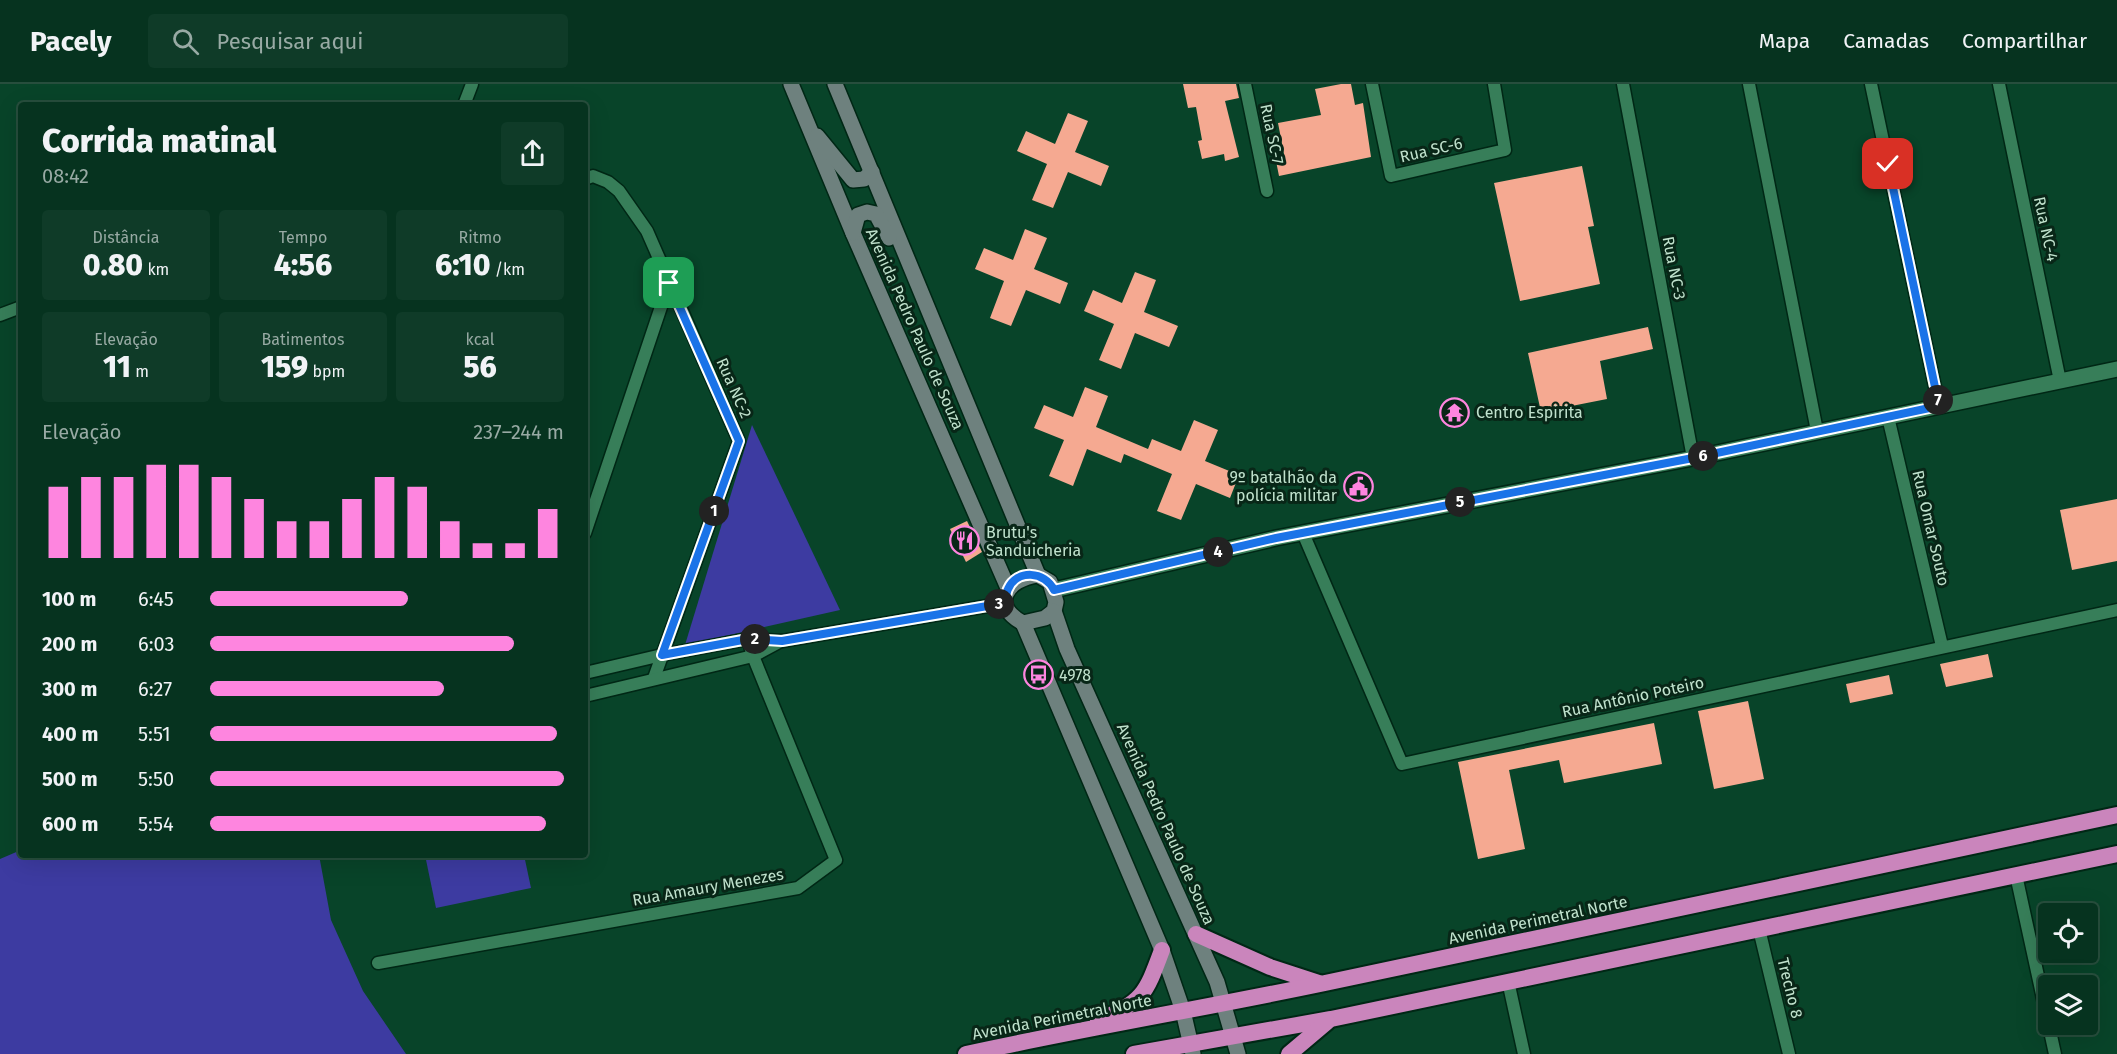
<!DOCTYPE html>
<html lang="pt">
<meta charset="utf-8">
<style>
body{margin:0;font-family:"Fira Sans",sans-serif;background:#0f3b28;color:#f1f3f6;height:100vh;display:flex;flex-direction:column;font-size:22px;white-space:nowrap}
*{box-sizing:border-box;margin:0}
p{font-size:20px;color:#98aaa4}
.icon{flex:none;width:33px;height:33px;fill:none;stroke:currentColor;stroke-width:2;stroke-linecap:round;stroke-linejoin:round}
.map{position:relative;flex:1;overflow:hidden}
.sheet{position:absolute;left:18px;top:18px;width:570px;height:756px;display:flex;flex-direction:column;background:#06331f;border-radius:6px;box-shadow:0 6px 24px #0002,0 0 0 2px #274e3d}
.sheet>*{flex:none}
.controls{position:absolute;left:2038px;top:819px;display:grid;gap:12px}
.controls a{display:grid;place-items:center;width:60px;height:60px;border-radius:6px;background:#06331f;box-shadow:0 6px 24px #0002,0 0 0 2px #274e3d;font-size:30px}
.pin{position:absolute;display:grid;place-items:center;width:51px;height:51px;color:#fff;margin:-26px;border-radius:12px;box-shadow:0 3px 9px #0006}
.km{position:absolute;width:30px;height:30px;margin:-15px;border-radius:50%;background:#222;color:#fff;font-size:16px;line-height:30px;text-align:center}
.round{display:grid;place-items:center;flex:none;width:63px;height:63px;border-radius:6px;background:#0f3b28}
.overview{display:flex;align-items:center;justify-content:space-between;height:102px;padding:0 24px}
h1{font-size:33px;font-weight:800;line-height:45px}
.stats{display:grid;grid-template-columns:repeat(3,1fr);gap:9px;height:102px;padding:6px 24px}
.stats div{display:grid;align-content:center;border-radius:6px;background:#0f3b28;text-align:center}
.stats b{font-size:30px;font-weight:800}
.stats small{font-size:16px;font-weight:400}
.stats p{font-size:16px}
.chart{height:168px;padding:12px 24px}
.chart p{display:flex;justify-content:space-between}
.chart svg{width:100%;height:108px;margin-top:6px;stroke:#fe85df;stroke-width:6}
ul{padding:0 24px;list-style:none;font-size:20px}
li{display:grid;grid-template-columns:96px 72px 1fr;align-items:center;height:45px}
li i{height:15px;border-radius:8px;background:#fe85df}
header{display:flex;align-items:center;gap:36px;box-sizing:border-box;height:84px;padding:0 30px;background:#06331f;border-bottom:2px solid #274e3d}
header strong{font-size:28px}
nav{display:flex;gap:33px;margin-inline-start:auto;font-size:21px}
.search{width:420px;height:54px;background:#0f3b28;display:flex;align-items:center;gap:15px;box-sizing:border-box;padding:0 21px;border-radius:6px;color:#98aaa4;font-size:22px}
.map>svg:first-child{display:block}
.green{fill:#3d3ba1}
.building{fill:#f5a991}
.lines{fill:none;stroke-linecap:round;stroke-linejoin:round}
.minor-casing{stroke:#002715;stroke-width:15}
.tertiary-casing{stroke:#002715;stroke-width:18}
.secondary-casing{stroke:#002715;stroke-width:18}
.trunk-casing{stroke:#002715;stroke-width:20}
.minor{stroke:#377e59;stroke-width:12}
.tertiary{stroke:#377e59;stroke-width:15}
.secondary{stroke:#6e817e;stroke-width:15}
.trunk{stroke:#ca85bc;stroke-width:16}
.route-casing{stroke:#fff;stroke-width:12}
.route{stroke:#1a73e8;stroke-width:8}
.labels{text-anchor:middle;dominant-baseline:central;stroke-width:6;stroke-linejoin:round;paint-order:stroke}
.street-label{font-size:16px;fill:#c0e2cd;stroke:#082617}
.poi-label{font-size:16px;fill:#c0e2cd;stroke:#082617;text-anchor:start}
</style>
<header>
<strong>Pacely</strong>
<div class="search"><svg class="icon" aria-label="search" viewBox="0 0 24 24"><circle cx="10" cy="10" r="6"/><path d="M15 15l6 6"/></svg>Pesquisar aqui</div>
<nav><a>Mapa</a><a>Camadas</a><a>Compartilhar</a></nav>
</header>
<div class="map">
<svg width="2117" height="970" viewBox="0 0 2117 970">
<rect width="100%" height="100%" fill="#084429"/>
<g class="green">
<polygon points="752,341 840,526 685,561"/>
<polygon points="21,766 21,771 319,771 331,836 363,907 406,970 0,970 0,775"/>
<polygon points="425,771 524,771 531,804 436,824"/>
</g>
<g class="building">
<polygon points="1183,0 1236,0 1239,14 1225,17 1239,73 1225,77 1224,70 1202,75 1198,57 1202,56 1196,23 1188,24"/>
<polygon points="1341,0 1351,0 1355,21 1363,19 1371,73 1279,92 1275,72 1284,70 1278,39 1321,31 1315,5"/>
<polygon points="1068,29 1088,37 1075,68 1109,82 1101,102 1068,88 1053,124 1032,116 1047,80 1017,67 1026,47 1055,60"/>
<polygon points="1582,82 1594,142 1588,143 1600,200 1520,217 1494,99"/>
<polygon points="1025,145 1047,154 1034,185 1068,199 1060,220 1026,206 1011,242 990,234 1004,197 975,185 984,164 1013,176"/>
<polygon points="1135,188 1156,196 1144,228 1178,242 1169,263 1135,249 1121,285 1099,276 1114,240 1084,227 1093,206 1122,219"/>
<polygon points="1648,243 1653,265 1600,277 1607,315 1541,328 1528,269"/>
<polygon points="1085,303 1108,312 1096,343 1148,365 1152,355 1181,367 1194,336 1218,346 1205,377 1239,391 1230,414 1196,400 1181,436 1157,427 1172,390 1124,370 1121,379 1087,365 1073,402 1049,392 1064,356 1034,344 1044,321 1073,333"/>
<polygon points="2117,415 2117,477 2072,486 2060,426"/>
<polygon points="967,437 982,468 966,478 950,445"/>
<polygon points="1988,570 1993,593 1946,603 1940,580"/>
<polygon points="1889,591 1893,610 1850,619 1846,600"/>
<polygon points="1748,617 1764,695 1714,705 1698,627"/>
<polygon points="1654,639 1662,680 1564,699 1559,676 1509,686 1525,765 1478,775 1458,678"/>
</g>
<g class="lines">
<defs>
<g id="minor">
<polyline points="1245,0 1267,107"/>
<polyline points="1372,0 1391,92 1505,66 1494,0"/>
<polyline points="1623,0 1693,374"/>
<polyline points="1749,0 1817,347"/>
<polyline points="1871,0 1939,322"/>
<polyline points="1999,0 2060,297"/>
<polyline points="464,21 472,0"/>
<polyline points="585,95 593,92 608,98 619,107 647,147 739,357 654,594"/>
<polyline points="0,231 21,223"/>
<polyline points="1888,333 1942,562"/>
<polyline points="585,449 669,199"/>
<polyline points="1303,449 1402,680 2117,526"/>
<polyline points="585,589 662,571 748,555 782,557 1005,519"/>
<polyline points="585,612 753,572 781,557"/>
<polyline points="2016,791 2055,970"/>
<polyline points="1759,845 1789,970"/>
<polyline points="378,879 798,804 836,776 753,572 748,555"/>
<polyline points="1508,897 1524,970"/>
</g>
<polyline id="tertiary" points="1054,506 1276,454 1693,374 2117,285"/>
<g id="secondary">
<polyline points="791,0 853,149 1008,504"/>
<polyline points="835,0 1038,491"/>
<polyline points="817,52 853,96 864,95 872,88"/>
<polyline points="853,149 858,131 867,128 876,130 889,154"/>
<path d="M1038 491 1050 498 1056 518 1054 527 1045 534 1023 539C990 521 1006 495 1038 491Z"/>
<polyline points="1054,527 1067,565 1217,898 1238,970"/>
<polyline points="1023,539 1162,866 1183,927 1193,970"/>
</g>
<g id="trunk">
<polyline points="1196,850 1270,883 1319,899"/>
<path d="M1098 937C1143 917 1145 912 1162 866"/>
<path d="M966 970C1085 944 1206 924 1325 899 1589 845 1853 787 2117 731"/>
<polyline points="1134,970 1331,935 2117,770"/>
<polyline points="1289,970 1327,938"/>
</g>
</defs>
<use href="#minor" class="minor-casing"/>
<use href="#tertiary" class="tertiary-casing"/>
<use href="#secondary" class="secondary-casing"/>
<use href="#trunk" class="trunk-casing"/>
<use href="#minor" class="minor"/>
<use href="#tertiary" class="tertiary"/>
<use href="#secondary" class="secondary"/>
<use href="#trunk" class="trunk"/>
</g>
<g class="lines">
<defs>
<path id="route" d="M669 199 739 357 662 571 748 555 782 557 1005 519C1006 515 1006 509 1008 505 1017 485 1045 487 1054 506L1276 454 1693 374 1939 322 1888 80"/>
</defs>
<use href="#route" class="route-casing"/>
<use href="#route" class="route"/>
</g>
<defs>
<symbol id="temple-ring" viewBox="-11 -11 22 22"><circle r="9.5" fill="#082617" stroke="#fe85df" stroke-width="1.5"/><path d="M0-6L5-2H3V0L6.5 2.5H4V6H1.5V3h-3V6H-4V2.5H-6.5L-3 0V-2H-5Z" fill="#fe85df"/></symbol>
<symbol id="civic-ring" viewBox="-11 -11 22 22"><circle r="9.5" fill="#082617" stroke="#fe85df" stroke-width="1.5"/><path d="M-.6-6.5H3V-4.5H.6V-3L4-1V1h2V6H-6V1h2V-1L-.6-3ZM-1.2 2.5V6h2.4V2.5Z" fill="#fe85df"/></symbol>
<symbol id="restaurant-ring" viewBox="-11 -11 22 22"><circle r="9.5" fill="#082617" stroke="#fe85df" stroke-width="1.5"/><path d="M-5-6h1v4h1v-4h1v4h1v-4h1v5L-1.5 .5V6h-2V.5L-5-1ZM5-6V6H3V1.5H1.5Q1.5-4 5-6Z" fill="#fe85df"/></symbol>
<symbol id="bus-ring" viewBox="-11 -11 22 22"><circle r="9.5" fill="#082617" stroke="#fe85df" stroke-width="1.5"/><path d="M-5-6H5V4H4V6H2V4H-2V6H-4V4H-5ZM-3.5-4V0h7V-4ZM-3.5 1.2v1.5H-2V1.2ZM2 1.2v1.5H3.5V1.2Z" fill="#fe85df"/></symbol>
</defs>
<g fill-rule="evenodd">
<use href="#temple-ring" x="1438" y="312" width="33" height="33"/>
<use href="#civic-ring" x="1342" y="386" width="33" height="33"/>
<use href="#restaurant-ring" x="948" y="440" width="33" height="33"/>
<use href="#bus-ring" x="1022" y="574" width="33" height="33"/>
</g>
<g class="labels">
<g class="street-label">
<text transform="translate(1272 50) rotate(78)">Rua SC-7</text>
<text transform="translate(1431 66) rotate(-13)">Rua SC-6</text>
<text transform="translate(2046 145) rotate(78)">Rua NC-4</text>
<text transform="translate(1674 184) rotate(79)">Rua NC-3</text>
<text transform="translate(915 245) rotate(66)">Avenida Pedro Paulo de Souza</text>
<text transform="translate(734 304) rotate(66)">Rua NC-2</text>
<text transform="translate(1931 444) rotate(77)">Rua Omar Souto</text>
<text transform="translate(1633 613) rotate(-12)">Rua Antônio Poteiro</text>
<text transform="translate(1166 740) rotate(66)">Avenida Pedro Paulo de Souza</text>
<text transform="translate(708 803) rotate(-10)">Rua Amaury Menezes</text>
<text transform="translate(1538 836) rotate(-12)">Avenida Perimetral Norte</text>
<text transform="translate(1790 904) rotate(76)">Trecho 8</text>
<text transform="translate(1062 933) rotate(-11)">Avenida Perimetral Norte</text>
</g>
<g class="poi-label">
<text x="1476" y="328">Centro Espirita</text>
<text x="1337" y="393" text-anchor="end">9º batalhão da<tspan x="1337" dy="18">polícia militar</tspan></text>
<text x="986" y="448">Brutu's<tspan x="986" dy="18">Sanduicheria</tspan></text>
<text x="1059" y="591">4978</text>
</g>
</g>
</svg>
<div class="controls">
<a><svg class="icon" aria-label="locate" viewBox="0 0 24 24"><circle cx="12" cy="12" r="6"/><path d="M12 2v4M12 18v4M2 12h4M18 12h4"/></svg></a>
<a><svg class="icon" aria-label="layers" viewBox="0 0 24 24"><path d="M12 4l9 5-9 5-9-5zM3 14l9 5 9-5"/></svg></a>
</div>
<div class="pin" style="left:669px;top:199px;background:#1e9e55"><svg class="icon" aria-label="arrive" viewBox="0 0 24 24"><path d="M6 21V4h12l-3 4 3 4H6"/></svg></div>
<div class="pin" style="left:1888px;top:80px;background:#d93025"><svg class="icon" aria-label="check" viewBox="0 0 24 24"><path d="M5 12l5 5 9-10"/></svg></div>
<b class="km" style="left:714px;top:427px">1</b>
<b class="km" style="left:755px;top:555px">2</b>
<b class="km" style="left:999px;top:520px">3</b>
<b class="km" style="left:1218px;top:468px">4</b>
<b class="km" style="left:1460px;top:418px">5</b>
<b class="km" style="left:1703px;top:372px">6</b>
<b class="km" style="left:1938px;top:316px">7</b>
<section class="sheet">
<div class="overview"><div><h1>Corrida matinal</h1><p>08:42</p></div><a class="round"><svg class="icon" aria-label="share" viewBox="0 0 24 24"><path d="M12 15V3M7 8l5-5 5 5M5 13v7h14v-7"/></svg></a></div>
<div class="stats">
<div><p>Distância</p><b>0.80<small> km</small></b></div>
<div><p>Tempo</p><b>4:56</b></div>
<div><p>Ritmo</p><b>6:10<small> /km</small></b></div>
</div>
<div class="stats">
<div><p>Elevação</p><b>11<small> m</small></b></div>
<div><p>Batimentos</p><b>159<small> bpm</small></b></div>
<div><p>kcal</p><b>56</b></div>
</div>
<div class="chart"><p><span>Elevação</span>237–244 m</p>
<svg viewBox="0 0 160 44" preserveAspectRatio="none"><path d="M5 44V15M15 44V11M25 44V11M35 44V6M45 44V6M55 44V11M65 44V20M75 44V29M85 44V29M95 44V20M105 44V11M115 44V15M125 44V29M135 44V38M145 44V38M155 44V24"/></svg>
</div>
<ul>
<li><b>100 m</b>6:45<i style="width:56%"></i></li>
<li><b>200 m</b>6:03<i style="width:86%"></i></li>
<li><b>300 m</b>6:27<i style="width:66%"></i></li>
<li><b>400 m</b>5:51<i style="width:98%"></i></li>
<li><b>500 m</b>5:50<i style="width:100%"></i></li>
<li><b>600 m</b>5:54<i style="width:95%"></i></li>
</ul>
</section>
</div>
